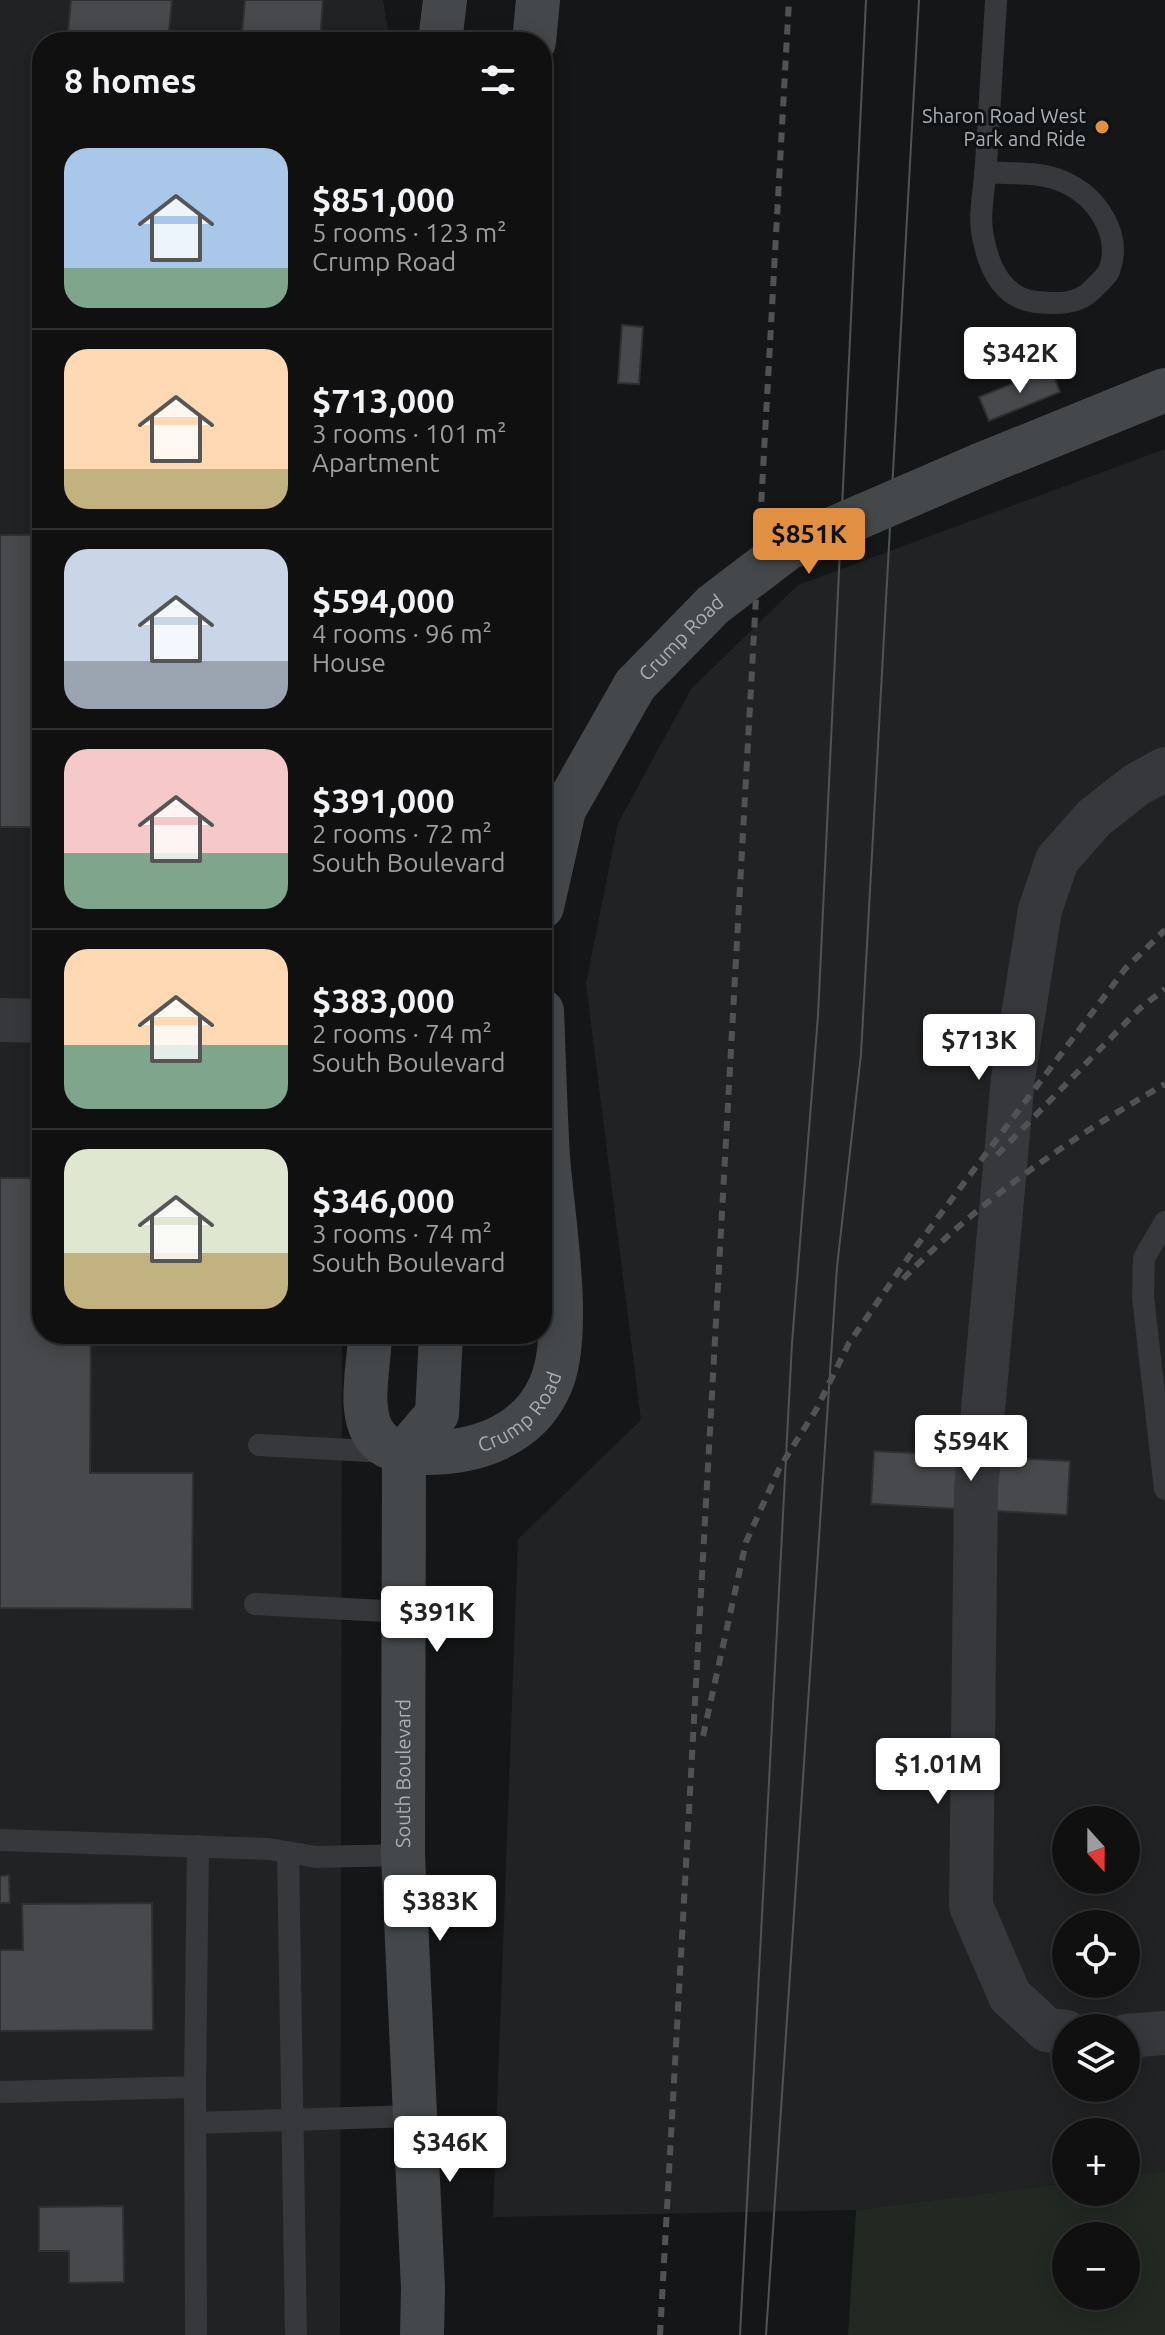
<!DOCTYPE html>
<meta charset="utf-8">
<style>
:root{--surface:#101011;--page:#1e1e1f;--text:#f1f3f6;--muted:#9c9d9f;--line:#303031;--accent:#e19043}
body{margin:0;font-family:Ubuntu,sans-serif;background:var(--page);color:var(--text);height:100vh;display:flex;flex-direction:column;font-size:30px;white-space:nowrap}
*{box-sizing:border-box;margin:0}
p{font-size:26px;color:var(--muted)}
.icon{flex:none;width:44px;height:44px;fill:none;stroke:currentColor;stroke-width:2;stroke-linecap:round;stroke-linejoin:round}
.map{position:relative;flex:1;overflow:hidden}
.drawer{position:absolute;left:32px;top:32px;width:520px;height:1312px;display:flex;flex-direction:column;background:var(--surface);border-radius:32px;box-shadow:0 4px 20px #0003,0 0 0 2px var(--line)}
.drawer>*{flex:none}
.needle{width:52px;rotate:159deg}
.controls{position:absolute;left:1052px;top:1806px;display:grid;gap:16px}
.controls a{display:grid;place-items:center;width:88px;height:88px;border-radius:50%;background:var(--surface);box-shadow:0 4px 20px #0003,0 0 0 2px var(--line);font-size:40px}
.price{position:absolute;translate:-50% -68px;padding:0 18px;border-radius:8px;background:#fff;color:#222;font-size:26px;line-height:52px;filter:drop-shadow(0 2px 4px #0008)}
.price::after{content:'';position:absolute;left:50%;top:48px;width:24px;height:18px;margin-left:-12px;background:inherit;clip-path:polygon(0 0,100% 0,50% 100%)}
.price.active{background:var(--accent);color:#111}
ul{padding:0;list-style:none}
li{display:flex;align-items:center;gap:24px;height:200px;padding:0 32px}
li+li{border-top:2px solid var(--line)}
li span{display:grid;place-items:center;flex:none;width:224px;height:160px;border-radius:24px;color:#555}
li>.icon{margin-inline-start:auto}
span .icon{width:96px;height:96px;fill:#fffc;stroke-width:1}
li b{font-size:34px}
h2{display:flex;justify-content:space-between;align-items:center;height:96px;padding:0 32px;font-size:34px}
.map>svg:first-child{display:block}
.built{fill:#212224;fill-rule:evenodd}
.green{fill:#222922;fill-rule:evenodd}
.building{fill:#47494c;stroke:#303033;stroke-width:2}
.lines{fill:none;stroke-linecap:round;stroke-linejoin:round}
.lane{stroke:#37383c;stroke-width:22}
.street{stroke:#37383c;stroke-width:44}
.secondary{stroke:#45484b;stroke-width:44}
.tram{stroke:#505356;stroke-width:2}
.rail{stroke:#505356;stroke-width:6;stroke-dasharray:10 8;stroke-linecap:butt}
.secondary-bridge{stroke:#45484b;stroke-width:44}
.poi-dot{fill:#e19043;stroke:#101112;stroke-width:3}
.labels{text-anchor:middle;stroke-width:6;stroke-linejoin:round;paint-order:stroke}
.poi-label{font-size:20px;fill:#a8afb6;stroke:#101112;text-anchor:end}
.street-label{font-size:20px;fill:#a8afb6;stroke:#101112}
</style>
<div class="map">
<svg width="1165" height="2335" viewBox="0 0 1165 2335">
<rect width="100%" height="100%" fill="#151617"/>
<g class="built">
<path d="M0 0H383L390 42H42V1334H342L340 2335H0Z"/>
<path d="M1165 449V2171L1126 2176V2132H1066V2183L856 2210 493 2217 518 1539 641 1420 586 984 618 823 691 689 798 585ZM1066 1820H1126V1880H1066ZM1066 1924H1126V1984H1066ZM1066 2028H1126V2088H1066Z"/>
</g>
<path class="green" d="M1165 2171V2335H848L856 2210 1066 2183V2192H1126V2176ZM1066 2236H1126V2296H1066Z"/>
<g class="building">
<path d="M71 0H172L168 42H67Z"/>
<path d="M245 0H323L320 42H241Z"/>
<path d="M622 325 643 327 639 384 618 383Z"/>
<path d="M1051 368 1060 392 989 421 979 397Z"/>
<rect x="0" y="535" width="42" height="292"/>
<path d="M0 1178H42V1334H91L90 1473H193L192 1609 0 1608Z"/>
<path d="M874 1451 1070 1461 1067 1515 871 1504Z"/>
<path d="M9 1875 10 1903H0V1876Z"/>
<path d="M152 1903 153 2030 0 2031V1950H23L22 1904Z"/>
<path d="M123 2206 124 2282 69 2283V2251H39V2207Z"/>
</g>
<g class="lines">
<g class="lane">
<path d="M985 172C1010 174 1041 171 1064 182 1096 196 1123 234 1109 271 1106 277 1098 284 1093 289 1078 305 1057 304 1036 302 1002 298 989 268 983 237 978 215 985 187 986 164 989 110 993 55 996 0"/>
<path d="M1165 1222 1144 1258 1143 1297 1165 1489"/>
<path d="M259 1445 387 1452"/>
<path d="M255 1604 403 1612"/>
<path d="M0 1840 269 1849 316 1857 403 1855"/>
<path d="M288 1853 296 2335"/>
<path d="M195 2087 196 2335"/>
<path d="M0 2092 195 2087 198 1846"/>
<path d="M196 2123 412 2116"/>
</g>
<g class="street">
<path d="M0 1020 42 1021"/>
<path d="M1066 2032 1047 2030 1010 1996 971 1906 976 1488 1013 1078 1040 910 1057 860 1094 818 1136 785 1165 769"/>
<path d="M1126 2036 1165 2033"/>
</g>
<g class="secondary">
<path d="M440 42 445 0"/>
<path d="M534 42 538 0"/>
<path d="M980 465 1165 390"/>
<path d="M542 907 564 810 635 685"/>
<path id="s1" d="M370 1334C370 1363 355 1417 379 1440 390 1452 410 1453 425 1453 476 1453 528 1436 550 1386 574 1334 552 1215 548 1156 545 1108 544 1059 542 1011"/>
<path id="s2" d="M422 2335 423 2288 403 1855 404 1453 437 1414 441 1334"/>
</g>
<g class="tram">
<path d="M740 2335 792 1343 818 1016 866 0"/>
<path d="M766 2335 837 1267 861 1054 919 0"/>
</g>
<g class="rail">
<path d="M997 1155 1139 1009 1165 989"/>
<path d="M903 1279C981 1199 1069 1139 1165 1084"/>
<path d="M703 1736 746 1542 780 1467 816 1410 849 1343 915 1248 1125 969 1165 930"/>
<path d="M660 2335 789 0"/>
</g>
<path class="secondary-bridge" id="s3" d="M635 685 713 605 788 548 980 465"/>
</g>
<circle class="poi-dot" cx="1102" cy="127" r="8"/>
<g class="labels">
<g class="poi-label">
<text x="1086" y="123">Sharon Road West<tspan x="1086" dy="23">Park and Ride</tspan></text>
</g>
<g class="street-label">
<text dy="7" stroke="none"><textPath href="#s3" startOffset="66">Crump Road</textPath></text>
<text dy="7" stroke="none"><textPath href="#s1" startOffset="268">Crump Road</textPath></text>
<text dy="7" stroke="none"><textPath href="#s2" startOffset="562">South Boulevard</textPath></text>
</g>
</g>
</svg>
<div class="controls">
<a><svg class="needle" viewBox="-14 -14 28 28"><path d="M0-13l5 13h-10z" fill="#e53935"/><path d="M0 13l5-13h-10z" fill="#9c9d9f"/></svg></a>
<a><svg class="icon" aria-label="locate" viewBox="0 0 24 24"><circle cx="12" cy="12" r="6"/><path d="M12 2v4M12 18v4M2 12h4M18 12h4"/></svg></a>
<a><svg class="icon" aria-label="layers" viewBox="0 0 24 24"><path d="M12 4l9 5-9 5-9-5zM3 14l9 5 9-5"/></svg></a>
<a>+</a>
<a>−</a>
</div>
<b class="price" style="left:1020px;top:395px">$342K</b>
<b class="price active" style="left:809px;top:576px">$851K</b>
<b class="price" style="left:979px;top:1082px">$713K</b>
<b class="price" style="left:971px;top:1483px">$594K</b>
<b class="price" style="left:437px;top:1654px">$391K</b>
<b class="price" style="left:938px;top:1806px">$1.01M</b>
<b class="price" style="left:440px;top:1943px">$383K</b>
<b class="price" style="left:450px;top:2184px">$346K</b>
<section class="drawer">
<h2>8 homes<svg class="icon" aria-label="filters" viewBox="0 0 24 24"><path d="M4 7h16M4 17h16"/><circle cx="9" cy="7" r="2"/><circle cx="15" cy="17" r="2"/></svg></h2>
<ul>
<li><span style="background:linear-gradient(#a9c7e8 75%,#7fa58c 0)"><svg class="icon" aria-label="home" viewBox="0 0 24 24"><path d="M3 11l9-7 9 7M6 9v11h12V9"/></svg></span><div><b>$851,000</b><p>5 rooms · 123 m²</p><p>Crump Road</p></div></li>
<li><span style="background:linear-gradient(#ffd9b3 75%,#c2b280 0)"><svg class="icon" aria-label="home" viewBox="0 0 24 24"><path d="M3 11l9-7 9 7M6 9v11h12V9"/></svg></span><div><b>$713,000</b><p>3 rooms · 101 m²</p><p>Apartment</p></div></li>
<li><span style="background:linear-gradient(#c9d6e8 70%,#9aa5b1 0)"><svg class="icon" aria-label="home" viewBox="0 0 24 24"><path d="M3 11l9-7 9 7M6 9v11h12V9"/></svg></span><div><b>$594,000</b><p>4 rooms · 96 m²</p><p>House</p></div></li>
<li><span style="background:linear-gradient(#f6c9c9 65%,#7fa58c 0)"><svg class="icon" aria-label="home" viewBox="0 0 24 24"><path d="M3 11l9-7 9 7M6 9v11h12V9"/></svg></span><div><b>$391,000</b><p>2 rooms · 72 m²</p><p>South Boulevard</p></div></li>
<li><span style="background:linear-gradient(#ffd9b3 60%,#7fa58c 0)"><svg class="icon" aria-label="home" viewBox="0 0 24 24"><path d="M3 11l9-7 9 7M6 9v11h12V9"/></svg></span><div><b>$383,000</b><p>2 rooms · 74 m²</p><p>South Boulevard</p></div></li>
<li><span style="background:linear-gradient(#dfe7d0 65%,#c2b280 0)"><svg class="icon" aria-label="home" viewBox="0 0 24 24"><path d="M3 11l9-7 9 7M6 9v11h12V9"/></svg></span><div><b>$346,000</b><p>3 rooms · 74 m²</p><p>South Boulevard</p></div></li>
</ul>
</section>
</div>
